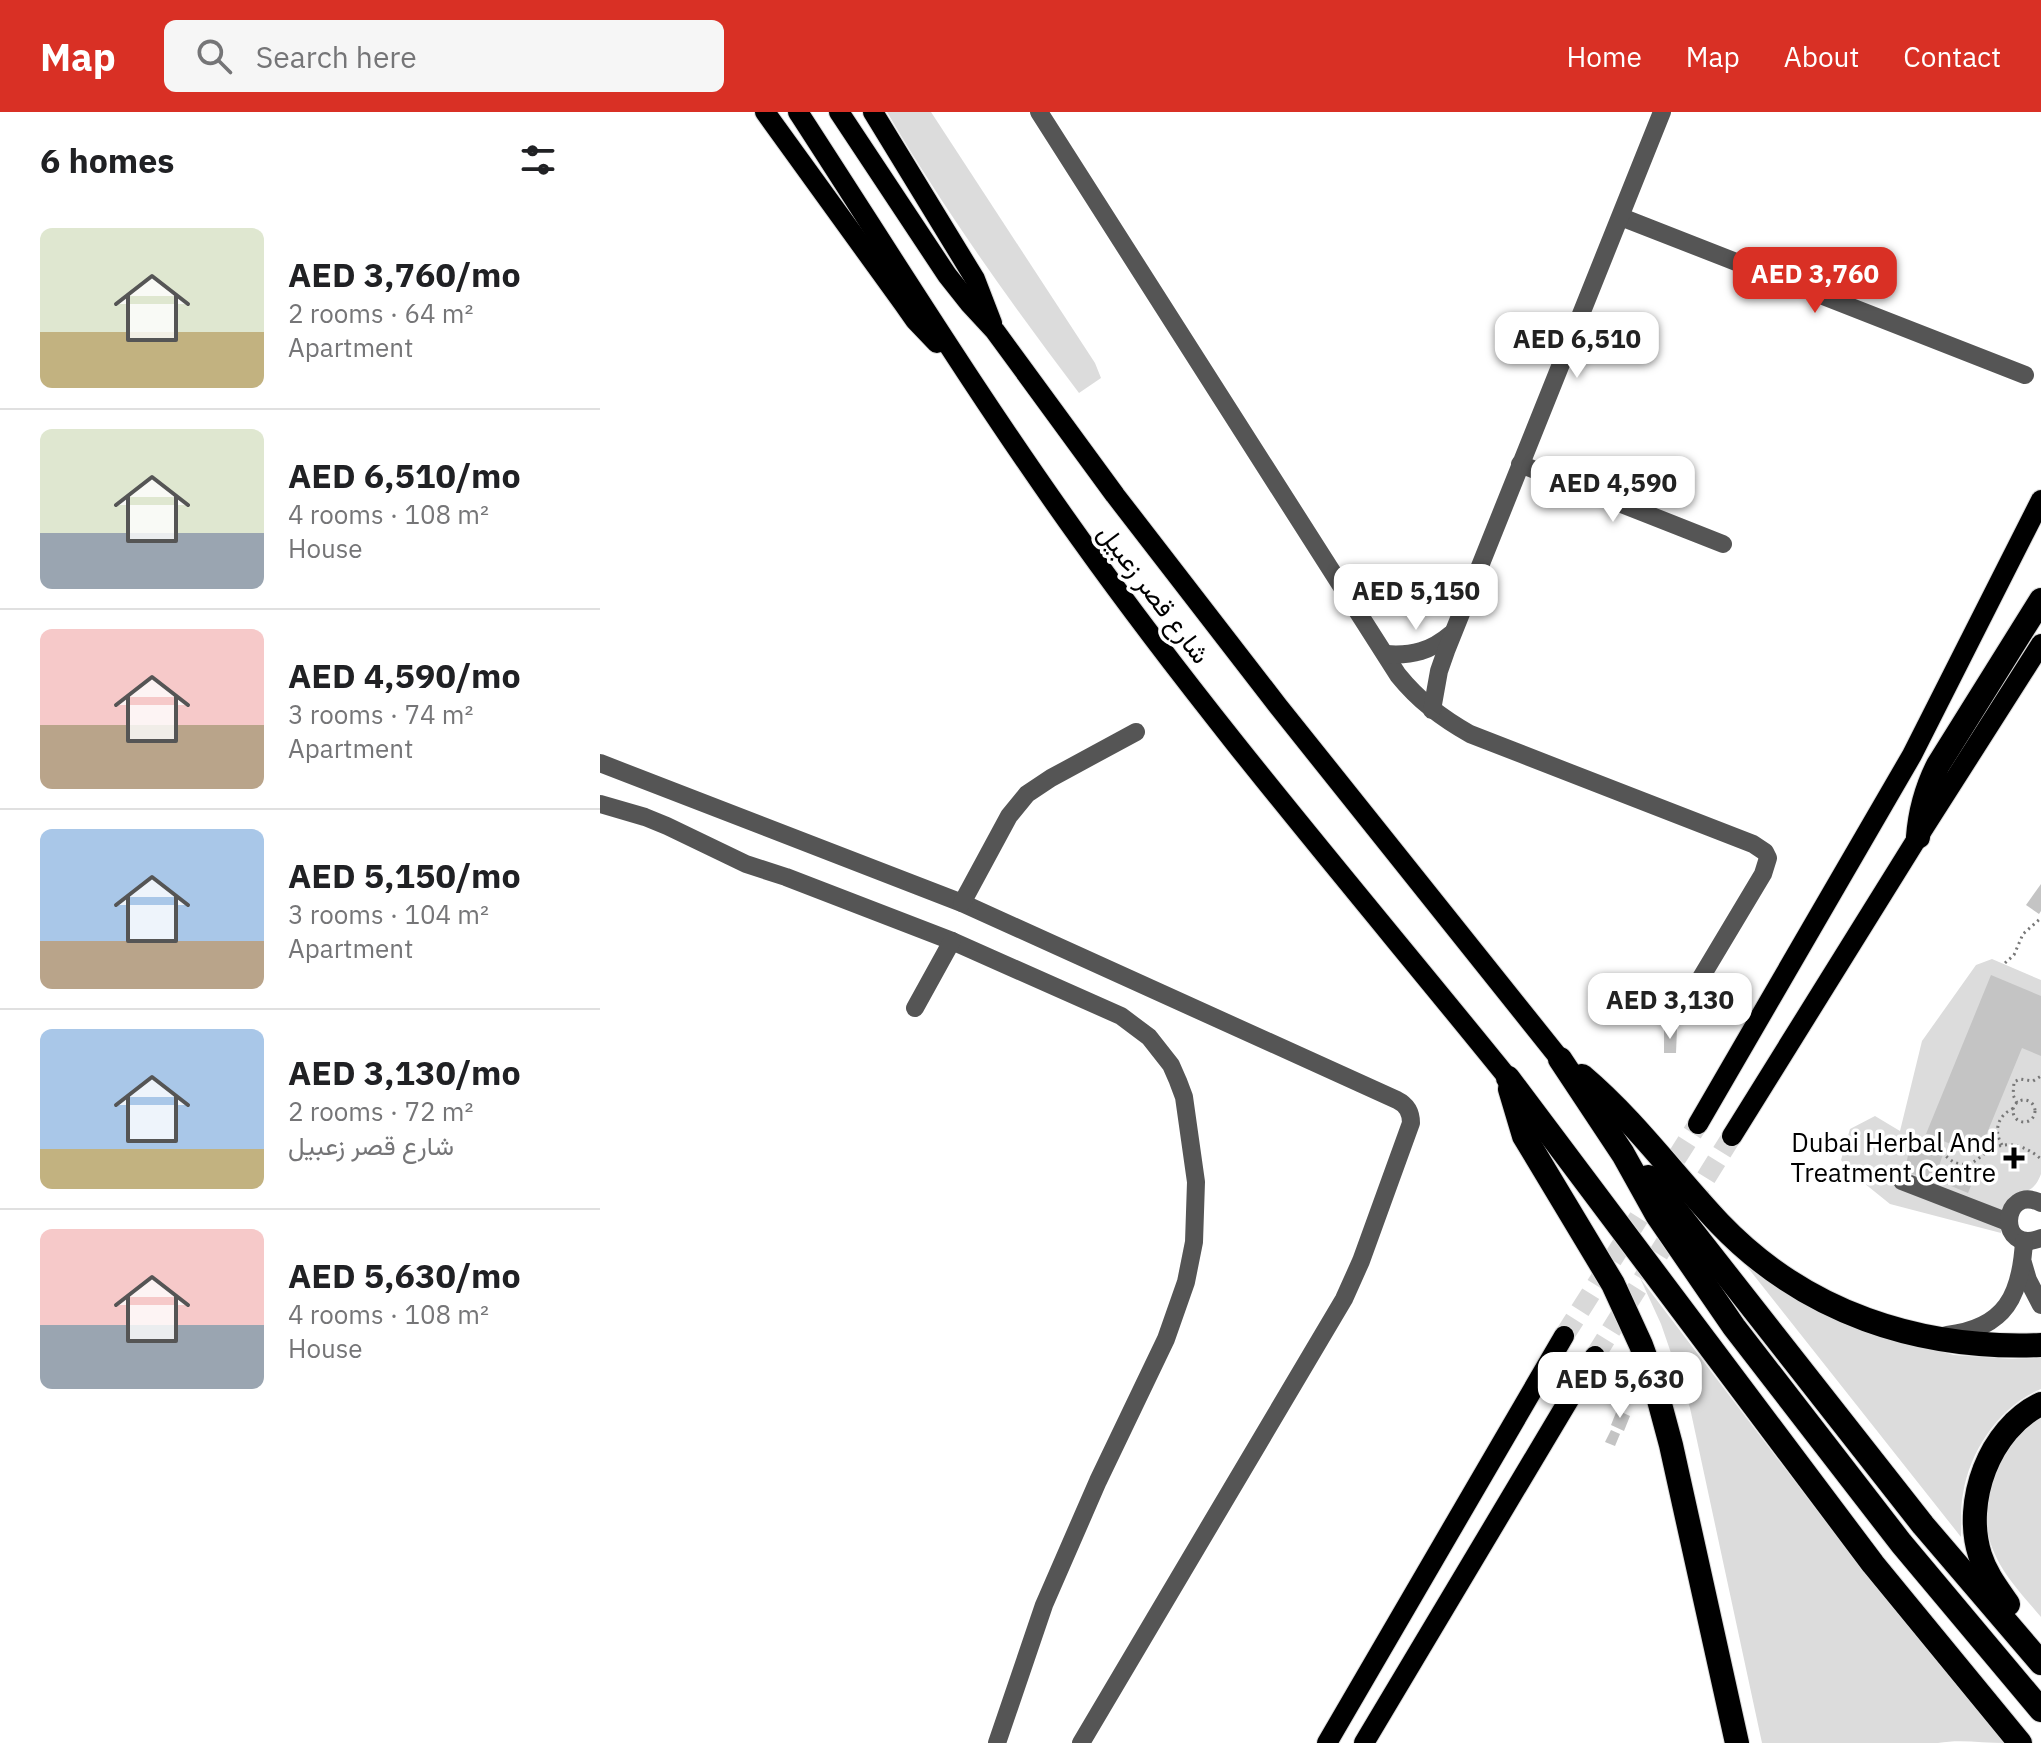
<!DOCTYPE html>
<meta charset="utf-8">
<style>
:root{--surface:#fff;--page:#f6f6f6;--text:#202124;--muted:#757577;--line:#e0e0e0;--accent:#d93025}
body{margin:0;font-family:"IBM Plex Sans",Vazirmatn,sans-serif;background:var(--page);color:var(--text);height:100vh;display:flex;flex-direction:column;font-size:30px;white-space:nowrap}
*{box-sizing:border-box;margin:0}
p{font-size:26px;color:var(--muted)}
.icon{flex:none;width:44px;height:44px;fill:none;stroke:currentColor;stroke-width:2;stroke-linecap:round;stroke-linejoin:round}
.map{position:relative;flex:1;overflow:hidden}
.panel{display:flex;flex-direction:column;background:var(--surface);width:600px}
.panel>*{flex:none}
.price{position:absolute;translate:-50% -68px;padding:0 18px;border-radius:16px;background:#fff;color:#222;font-size:26px;line-height:52px;filter:drop-shadow(0 2px 4px #0008)}
.price::after{content:'';position:absolute;left:50%;top:48px;width:24px;height:18px;margin-left:-12px;background:inherit;clip-path:polygon(0 0,100% 0,50% 100%)}
.price.selected{background:var(--accent);color:#fff}
ul{padding:0;list-style:none}
li{display:flex;align-items:center;gap:24px;height:200px;padding:0 40px}
li+li{border-top:2px solid var(--line)}
li span{display:grid;place-items:center;flex:none;width:224px;height:160px;border-radius:12px;color:#555}
li>.icon{margin-inline-start:auto}
span .icon{width:96px;height:96px;fill:#fffc;stroke-width:1}
li b{font-size:34px}
h2{display:flex;justify-content:space-between;align-items:center;height:96px;padding:0 40px;font-size:34px}
header{display:flex;align-items:center;gap:48px;box-sizing:border-box;height:112px;padding:0 40px;background:var(--accent);color:#fff}
header strong{font-size:38px}
nav{display:flex;gap:44px;margin-inline-start:auto;font-size:28px}
.search{width:560px;height:72px;background:var(--page);display:flex;align-items:center;gap:20px;box-sizing:border-box;padding:0 28px;border-radius:12px;color:var(--muted);font-size:30px}
main{display:flex;flex:1;min-height:0}
.map>svg:first-child{display:block}
.green{fill:#dcdcdc}
.building{fill:#c4c4c4}
.lines{fill:none;stroke-linecap:round;stroke-linejoin:round}
.major-tunnel{stroke:#d9d9d9;stroke-width:20;stroke-dasharray:20 10;stroke-linecap:butt}
.major-casing{stroke:#dbdbdb;stroke-width:22}
.highway-casing{stroke:#dbdbdb;stroke-width:26}
.path{stroke:#777;stroke-width:3;stroke-dasharray:2 4;stroke-linecap:butt}
.minor{stroke:#555;stroke-width:18}
.major{stroke:#000;stroke-width:20}
.highway{stroke:#000;stroke-width:24}
.poi-dot{fill:#000;stroke:#fff;stroke-width:3}
.labels{text-anchor:middle;stroke-width:7;stroke-linejoin:round;paint-order:stroke}
.street-label{font-size:26px;fill:#000;stroke:#fff}
.poi-label{font-size:26px;fill:#000;stroke:#fff;text-anchor:end}
</style>
<header>
<strong>Map</strong>
<div class="search"><svg class="icon" aria-label="search" viewBox="0 0 24 24"><circle cx="10" cy="10" r="6"/><path d="M15 15l6 6"/></svg>Search here</div>
<nav><a>Home</a><a>Map</a><a>About</a><a>Contact</a></nav>
</header>
<main>
<section class="panel">
<h2>6 homes<svg class="icon" aria-label="filters" viewBox="0 0 24 24"><path d="M4 7h16M4 17h16"/><circle cx="9" cy="7" r="2"/><circle cx="15" cy="17" r="2"/></svg></h2>
<ul>
<li><span style="background:linear-gradient(#dfe7d0 65%,#c2b280 0)"><svg class="icon" aria-label="home" viewBox="0 0 24 24"><path d="M3 11l9-7 9 7M6 9v11h12V9"/></svg></span><div><b>AED 3,760/mo</b><p>2 rooms · 64 m²</p><p>Apartment</p></div></li>
<li><span style="background:linear-gradient(#dfe7d0 65%,#9aa5b1 0)"><svg class="icon" aria-label="home" viewBox="0 0 24 24"><path d="M3 11l9-7 9 7M6 9v11h12V9"/></svg></span><div><b>AED 6,510/mo</b><p>4 rooms · 108 m²</p><p>House</p></div></li>
<li><span style="background:linear-gradient(#f6c9c9 60%,#b9a48a 0)"><svg class="icon" aria-label="home" viewBox="0 0 24 24"><path d="M3 11l9-7 9 7M6 9v11h12V9"/></svg></span><div><b>AED 4,590/mo</b><p>3 rooms · 74 m²</p><p>Apartment</p></div></li>
<li><span style="background:linear-gradient(#a9c7e8 70%,#b9a48a 0)"><svg class="icon" aria-label="home" viewBox="0 0 24 24"><path d="M3 11l9-7 9 7M6 9v11h12V9"/></svg></span><div><b>AED 5,150/mo</b><p>3 rooms · 104 m²</p><p>Apartment</p></div></li>
<li><span style="background:linear-gradient(#a9c7e8 75%,#c2b280 0)"><svg class="icon" aria-label="home" viewBox="0 0 24 24"><path d="M3 11l9-7 9 7M6 9v11h12V9"/></svg></span><div><b>AED 3,130/mo</b><p>2 rooms · 72 m²</p><p>شارع قصر زعبيل</p></div></li>
<li><span style="background:linear-gradient(#f6c9c9 60%,#9aa5b1 0)"><svg class="icon" aria-label="home" viewBox="0 0 24 24"><path d="M3 11l9-7 9 7M6 9v11h12V9"/></svg></span><div><b>AED 5,630/mo</b><p>4 rooms · 108 m²</p><p>House</p></div></li>
</ul>
</section>
<div class="map">
<svg width="1441" height="1631" viewBox="0 0 1441 1631">
<rect width="100%" height="100%" fill="#fff"/>
<g class="green">
<path d="M287 0H331L495 251 501 266 479 281C411 191 344 98 287 0Z"/>
<path d="M1392 847 1441 868V1062C1433 1083 1425 1075 1413 1089 1405 1098 1404 1110 1401 1121L1290 1092 1254 1063 1241 1048 1250 1017 1275 1004 1300 1019 1322 929 1376 853Z"/>
<path d="M1137 1142 1281 1223 1354 1243 1412 1247 1441 1246V1277C1400 1294 1370 1338 1363 1382 1360 1396 1362 1411 1361 1425Z"/>
<path d="M1040 1166 1228 1413 1405 1631C1382 1631 1360 1627 1338 1631H1162L1090 1296 1061 1212Z"/>
<path d="M1441 1302V1505C1408 1466 1382 1441 1386 1387 1387 1373 1391 1357 1398 1346 1406 1333 1429 1313 1441 1302Z"/>
</g>
<g class="building">
<path d="M1441 772V799L1439 802 1426 793Z"/>
<path d="M1391 863 1441 884V944L1422 936 1378 1043 1326 1022Z"/>
<path d="M1064 916 1077 917 1076 941H1064Z"/>
<path d="M1311 1027 1343 1042 1334 1070 1305 1059Z"/>
<path d="M1349 1059 1373 1069 1368 1081 1344 1071Z"/>
<path d="M1017 1298 1030 1304 1024 1319 1011 1313Z"/>
<path d="M1011 1318 1020 1322 1015 1334 1005 1330Z"/>
</g>
<g class="lines">
<g class="major-tunnel">
<path d="M964 1224 1098 1012"/>
<path d="M995 1244 1132 1024"/>
</g>
<defs>
<g id="major">
<path d="M165 0 303 191 315 208 337 231"/>
<path d="M198 0C291 143 381 289 481 428 614 614 764 788 908 966"/>
<path d="M239 0 347 163 370 192 395 219 515 383 678 594 960 947"/>
<path d="M273 0 375 167 392 211"/>
<path d="M1098 1012 1312 643 1441 388"/>
<path d="M1132 1024 1318 725 1441 532"/>
<path d="M727 1631 964 1224"/>
<path d="M764 1631 995 1244"/>
</g>
<g id="highway">
<path d="M1318 725C1320 698 1326 677 1338 653L1441 488"/>
<path d="M960 947 1023 1042 1057 1103 1134 1215 1301 1431 1441 1598"/>
<path d="M982 964C1034 1008 1073 1062 1119 1111 1205 1201 1319 1238 1441 1233"/>
<path d="M908 966 1273 1452 1420 1631"/>
<path d="M910 977 924 1024 1013 1172 1041 1233 1053 1266 1071 1333 1137 1631"/>
<path d="M1048 1065 1067 1087 1323 1413 1441 1551"/>
<path d="M1408 1492C1397 1476 1386 1462 1380 1443 1363 1390 1389 1317 1441 1292"/>
</g>
</defs>
<use href="#major" class="major-casing"/>
<use href="#highway" class="highway-casing"/>
<g class="path">
<path d="M1405 851 1414 843 1423 822 1441 806"/>
<circle cx="1424" cy="999" r="11"/>
<path d="M1417 991 1413 983 1414 970 1420 967 1433 969 1441 964"/>
<path d="M1317 1024C1323 1027 1329 1030 1334 1033 1343 1039 1348 1050 1360 1052 1373 1054 1378 1046 1388 1039 1407 1027 1426 1034 1441 1047"/>
<path d="M1402 1033C1393 1018 1398 1003 1414 996"/>
</g>
<g class="minor">
<path d="M439 0 798 563C819 589 842 606 870 622L1153 732 1165 740 1168 746 1163 762 1084 894"/>
<path d="M1021 105 1425 263"/>
<path d="M920 352 1123 432"/>
<path d="M786 542C812 544 831 539 851 522"/>
<path d="M832 598 839 559 846 539 1062 0"/>
<path d="M0 651 362 791 797 988C807 993 811 1000 811 1011L761 1149 744 1187 481 1631"/>
<path d="M0 692 45 705 67 714 146 752 186 765 352 829 521 904 549 925 571 953 578 969 584 985 596 1070 594 1130 586 1170 566 1227 498 1369 444 1493 397 1631"/>
<path d="M362 791 409 704 427 682 451 666 536 620"/>
<path d="M315 896 352 829"/>
<path d="M1302 1069 1408 1110"/>
<path d="M1441 1091C1401 1071 1396 1144 1441 1126"/>
<path d="M1423 1151 1428 1168 1441 1193"/>
<path d="M1347 1223C1406 1216 1421 1183 1424 1129"/>
</g>
<use href="#major" class="major"/>
<use href="#highway" class="highway"/>
</g>
<path class="poi-dot" d="M1410 1034h8v8h8v8h-8v8h-8v-8h-8v-8h8z"/>
<g class="labels">
<g class="street-label">
<text transform="translate(554 482) rotate(53)" y="9">شارع قصر زعبيل</text>
</g>
<g class="poi-label">
<text x="1396" y="1040">Dubai Herbal And<tspan x="1396" dy="30">Treatment Centre</tspan></text>
</g>
</g>
</svg>
<b class="price selected" style="left:1215px;top:203px">AED 3,760</b>
<b class="price" style="left:977px;top:268px">AED 6,510</b>
<b class="price" style="left:1013px;top:412px">AED 4,590</b>
<b class="price" style="left:816px;top:520px">AED 5,150</b>
<b class="price" style="left:1070px;top:929px">AED 3,130</b>
<b class="price" style="left:1020px;top:1308px">AED 5,630</b>
</div>
</main>
